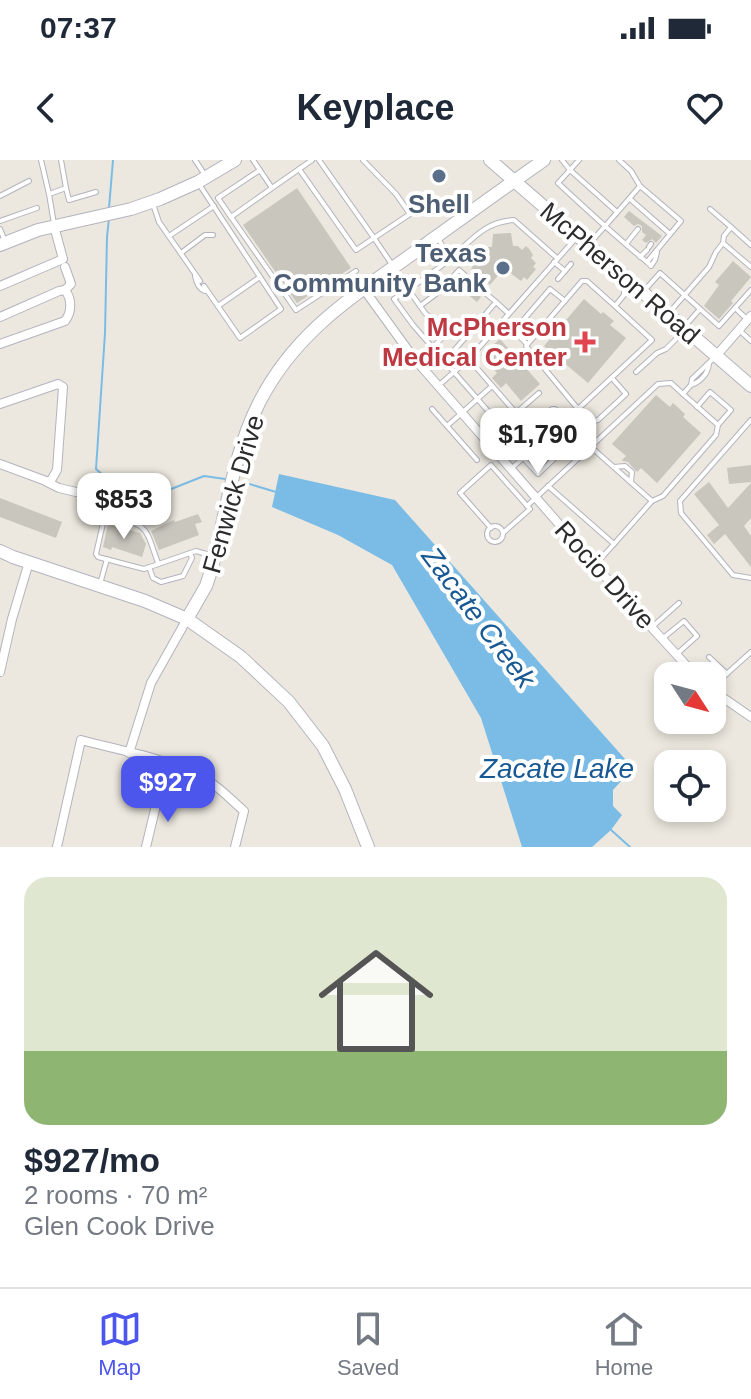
<!DOCTYPE html>
<meta charset="utf-8">
<style>
:root{--surface:#fff;--page:#f6f6f7;--text:#1f2937;--muted:#747a83;--line:#e0e1e3;--accent:#4c56ec}
body{margin:0;font-family:Helvetica,sans-serif;background:var(--page);color:var(--text);height:100vh;display:flex;flex-direction:column;font-size:30px;white-space:nowrap}
*{box-sizing:border-box;margin:0}
p{font-size:26px;color:var(--muted)}
.icon{flex:none;width:44px;height:44px;fill:none;stroke:currentColor;stroke-width:2;stroke-linecap:round;stroke-linejoin:round}
.map{position:relative;height:687px;overflow:hidden}
.drawer{display:flex;flex-direction:column;background:var(--surface);flex:1}
.drawer>*{flex:none}
.needle{width:52px;rotate:126deg}
.fabs{position:absolute;left:654px;top:502px;display:grid;gap:16px}
.fabs a{display:grid;place-items:center;width:72px;height:72px;border-radius:16px;background:var(--surface);box-shadow:0 4px 12px #0003;font-size:40px}
.price{position:absolute;translate:-50% -68px;padding:0 18px;border-radius:16px;background:#fff;color:#222;font-size:26px;line-height:52px;filter:drop-shadow(0 2px 4px #0008)}
.price::after{content:'';position:absolute;left:50%;top:48px;width:24px;height:18px;margin-left:-12px;background:inherit;clip-path:polygon(0 0,100% 0,50% 100%)}
.price.current{background:var(--accent);color:#fff}
ul{padding:0;list-style:none}
li{display:grid;align-content:center;gap:16px;height:424px;padding:0 24px}
li+li{border-top:2px solid var(--line)}
li span{display:grid;place-items:center;height:248px;border-radius:24px;color:#555}
li>.icon{margin-inline-start:auto}
span .icon{width:144px;height:144px;fill:#fffc;stroke-width:1}
li b{font-size:34px}
.status{display:flex;justify-content:space-between;align-items:center;height:56px;padding:0 40px;background:var(--surface);direction:ltr}
.status svg{height:22px;fill:currentColor}
header{display:flex;justify-content:space-between;align-items:center;height:104px;padding:0 24px;background:var(--surface);font-size:36px;font-weight:600}
.dock{display:flex;justify-content:space-around;align-items:center;height:112px;border-top:2px solid var(--line);background:var(--surface);font-size:22px;color:var(--muted)}
.dock a{display:grid;justify-items:center;gap:4px}
.dock .current{color:var(--accent)}
.map>svg:first-child{display:block}
.water{fill:#7bbce6}
.lines{fill:none;stroke-linecap:round;stroke-linejoin:round}
.stream{stroke:#7bbce6;stroke-width:2}
.building{fill:#c8c6bd}
.lane-casing{stroke:#b3b3be;stroke-width:6}
.street-casing{stroke:#b3b3be;stroke-width:10}
.secondary-casing{stroke:#b3b3be;stroke-width:14}
.lane{stroke:#fff;stroke-width:4}
.street{stroke:#fff;stroke-width:8}
.secondary{stroke:#fff;stroke-width:12}
.service-dot{fill:#5c6f8a;stroke:#fff;stroke-width:3}
.health-dot{fill:#e0444e;stroke:#fff;stroke-width:3}
.labels{text-anchor:middle;stroke-width:8;stroke-linejoin:round;paint-order:stroke}
.service-label{font-size:26px;font-weight:bold;fill:#4e5e75;stroke:#fff}
.street-label{font-size:26px;fill:#2c2c2c;stroke:#fff}
.health-label{font-size:26px;font-weight:bold;fill:#be3a42;stroke:#fff;text-anchor:end}
.water-label{font-size:28px;font-style:italic;fill:#185994;stroke:#fff}
</style>
<div class="status"><b>07:37</b><svg viewBox="0 0 49 12"><path d="M0 12V9h3v3zM5 12V6h3v6zM10 12V3h3v9zM15 12V0h3v12zM26 1h20v11H26zM47 4h2v5h-2z"/></svg></div>
<header><svg class="icon" aria-label="back" viewBox="0 0 24 24"><path d="M15 5l-7 7 7 7"/></svg>Keyplace<svg class="icon" aria-label="heart" viewBox="0 0 24 24"><path d="M12 20l-8-8c-3-5 5-10 8-4 3-6 11-1 8 4z"/></svg></header>
<div class="map">
<svg width="751" height="687" viewBox="0 0 751 687">
<rect width="100%" height="100%" fill="#ece8df"/>
<path class="water" d="M279 314 395 340 633 608 613 630V646L622 655 611 670 592 687H522L481 558 392 405 338 375 272 347Z"/>
<g class="lines">
<g class="stream">
<path d="M109 48 113 0"/>
<path d="M109 58 107 77 105 173 96 309 118 328 135 336 156 335 204 316 225 319"/>
<path d="M243 322 276 332"/>
<path d="M610 669 630 687"/>
</g>
</g>
<g class="building">
<path d="M297 28 351 108 297 143 243 65Z"/>
<path d="M629 51 662 76 656 83 652 79 646 83 642 80 646 75 642 72V66L638 64 634 66 624 57Z"/>
<path d="M511 73 513 86H518L522 90 526 86 530 90 533 95 531 98 536 103 533 107 536 109 527 120 524 117 521 121 509 112 500 113 490 125 487 122 476 123 473 127 474 132 481 137 477 142 454 123 458 118 465 124 472 123 474 119 472 115 473 113 471 111 472 107 475 102 472 98 479 90 483 92 488 87H492L493 74Z"/>
<path d="M733 101 751 117 731 141 733 143 719 159 704 146 719 125 715 122Z"/>
<path d="M584 139 601 154 603 152 614 161 610 165 626 178 588 223 544 186Z"/>
<path d="M500 179 540 224 521 241 506 223 501 228 492 218 497 213 481 195Z"/>
<path d="M656 235 670 247 673 243 685 254 683 257 701 273 657 323 641 308 637 312 628 302 623 301 622 300 626 296 612 284Z"/>
<path d="M751 305V322L729 324 727 308Z"/>
<path d="M709 322 728 348 751 323V358L744 366 751 376V407L725 374 714 384 707 375 719 365 694 334Z"/>
<path d="M0 338 62 362 56 378 0 357Z"/>
<path d="M198 354 202 362 195 364 199 375 159 390 151 371 174 360 175 362Z"/>
<path d="M108 364 140 373 146 384 142 397 112 387 111 390 103 387Z"/>
</g>
<g class="lines">
<defs>
<g id="lane">
<path d="M41 0 49 34 54 64"/>
<path d="M61 0 66 28"/>
<path d="M195 0 205 15"/>
<path d="M253 0 272 28 231 57 296 150 356 111"/>
<path d="M319 0 374 78 410 54 396 34 363 0"/>
<path d="M562 0 570 10 579 0"/>
<path d="M619 0 631 11 640 26"/>
<path d="M299 9 356 90 374 78 393 106"/>
<path d="M199 24 281 149 240 178 204 126"/>
<path d="M272 28 312 0"/>
<path d="M49 34 66 28 69 40 96 32"/>
<path d="M0 36 29 21"/>
<path d="M630 39 670 74"/>
<path d="M153 44 159 62 200 121"/>
<path d="M710 49 731 67 724 76 723 83"/>
<path d="M231 57 218 38 260 10"/>
<path d="M0 61 37 48"/>
<path d="M731 67 751 85"/>
<path d="M0 69 5 81"/>
<path d="M169 76 214 46"/>
<path d="M437 77 451 99"/>
<path d="M590 83C607 64 624 45 640 26L681 61 647 102C616 77 587 50 558 23L570 10 617 52"/>
<path d="M626 84 638 69"/>
<path d="M649 87 651 84"/>
<path d="M181 93 205 75H213"/>
<path d="M640 97 647 90"/>
<path d="M554 102 565 111 558 119"/>
<path d="M647 102 651 106 655 100 657 92"/>
<path d="M394 109 425 153 447 173 433 187"/>
<path d="M565 111 571 104"/>
<path d="M195 116C196 122 199 129 205 131"/>
<path d="M478 127 496 142"/>
<path d="M643 132 660 113 719 166 735 148 748 160"/>
<path d="M218 146 260 117"/>
<path d="M420 146 440 131 459 110 469 119"/>
<path d="M615 146 652 180 578 249 526 186 582 121H587L615 146 624 135V119"/>
<path d="M735 148 751 130"/>
<path d="M669 153 709 107 716 92 723 83 751 107"/>
<path d="M686 165 700 149"/>
<path d="M739 170 751 181"/>
<path d="M527 184 514 171 550 129 565 141"/>
<path d="M469 199 516 253"/>
<path d="M445 201 496 142 509 154"/>
<path d="M709 204C708 214 700 222 691 225L692 219 716 196"/>
<path d="M636 212 657 193 666 189 684 171"/>
<path d="M438 226 469 199 576 78"/>
<path d="M539 233 501 266 413 165 394 139C413 126 434 113 451 98 472 80 484 62 514 60L557 98"/>
<path d="M683 234 718 265"/>
<path d="M432 249 477 300"/>
<path d="M751 260 680 341 681 353 733 415 751 418"/>
<path d="M447 266 492 226"/>
<path d="M523 298 538 314 578 276 555 249H552L518 279 519 283 527 294"/>
<path d="M513 307 578 249 591 262 598 260 626 234 612 218"/>
<path d="M614 307 625 306 632 312 631 322"/>
<path d="M548 326 614 384 652 341 591 287"/>
<path d="M652 341 663 336 716 275 718 265 731 250 710 232 697 247"/>
<path d="M527 346 658 224 671 223 683 234 691 225"/>
<circle cx="495" cy="374" r="8"/>
<path d="M491 368 460 333 491 305 530 349 503 373"/>
<path d="M158 403C144 364 150 367 109 356L104 359 96 394 98 397 144 409 196 391 213 396"/>
<path d="M595 405 614 384"/>
<path d="M149 407 153 418 161 422 183 416 192 398 190 393"/>
<path d="M100 424 107 399"/>
<path d="M652 467 679 443"/>
<path d="M662 479 684 461 697 476 678 493"/>
<path d="M709 497 727 514"/>
<path d="M712 527 751 492"/>
</g>
<g id="street">
<path d="M65 107 71 124 65 130"/>
<path d="M0 126 63 99 54 66"/>
<path d="M363 128 413 197 600 411 696 516"/>
<path d="M0 157 59 131 65 130C72 139 72 152 65 161L0 184"/>
<path d="M716 196 751 156"/>
<path d="M0 244 58 224 63 227 57 310 50 322 46 321 0 304"/>
<path d="M47 322 59 328 76 332"/>
<path d="M0 512 12 459 29 402"/>
<path d="M712 530 751 557"/>
<path d="M129 593 151 523 187 459"/>
<path d="M57 687 81 580C122 591 168 598 205 619 220 627 231 640 244 651L235 687"/>
<path d="M146 687 159 633"/>
</g>
<g id="secondary">
<path d="M490 0 751 226"/>
<path d="M0 85 38 70 131 49 160 39 198 22 235 0"/>
<path d="M0 391 13 397 145 441 187 459 241 497 289 542 323 586 345 629 368 687"/>
<path d="M187 459 206 426 210 414C226 358 232 296 259 243 295 172 352 137 415 92 458 61 501 30 544 0"/>
</g>
</defs>
<use href="#lane" class="lane-casing"/>
<use href="#street" class="street-casing"/>
<use href="#secondary" class="secondary-casing"/>
<use href="#lane" class="lane"/>
<use href="#street" class="street"/>
<use href="#secondary" class="secondary"/>
</g>
<g class="service-dot">
<circle cx="439" cy="16" r="8"/>
<circle cx="503" cy="108" r="8"/>
</g>
<path class="health-dot" d="M581 170h8v8h8v8h-8v8h-8v-8h-8v-8h8z"/>
<g class="labels">
<g class="service-label">
<text x="439" y="53">Shell</text>
<text x="487" y="102" text-anchor="end">Texas<tspan x="487" dy="30">Community Bank</tspan></text>
</g>
<g class="street-label">
<text transform="translate(620 113) rotate(41)" y="9">McPherson Road</text>
<text transform="translate(233 334) rotate(-74)" y="9">Fenwick Drive</text>
<text transform="translate(605 415) rotate(48)" y="9">Rocio Drive</text>
</g>
<g class="health-label">
<text x="567" y="176">McPherson<tspan x="567" dy="30">Medical Center</tspan></text>
</g>
<g class="water-label">
<text transform="translate(479 457) rotate(53)" y="10">Zacate Creek</text>
<text x="557" y="618">Zacate Lake</text>
</g>
</g>
</svg>
<div class="fabs">
<a><svg class="needle" viewBox="-14 -14 28 28"><path d="M0-13l5 13h-10z" fill="#e53935"/><path d="M0 13l5-13h-10z" fill="#747a83"/></svg></a>
<a><svg class="icon" aria-label="locate" viewBox="0 0 24 24"><circle cx="12" cy="12" r="6"/><path d="M12 2v4M12 18v4M2 12h4M18 12h4"/></svg></a>
</div>
<b class="price" style="left:538px;top:316px">$1,790</b>
<b class="price" style="left:124px;top:381px">$853</b>
<b class="price current" style="left:168px;top:664px">$927</b>
</div>
<section class="drawer">
<ul>
<li><span style="background:linear-gradient(#dfe7d0 70%,#8fb573 0)"><svg class="icon" aria-label="home" viewBox="0 0 24 24"><path d="M3 11l9-7 9 7M6 9v11h12V9"/></svg></span><div><b>$927/mo</b><p>2 rooms · 70 m²</p><p>Glen Cook Drive</p></div></li>
</ul>
</section>
<nav class="dock">
<a class="current"><svg class="icon" aria-label="map" viewBox="0 0 24 24"><path d="M3 6l6-2 6 2 6-2v14l-6 2-6-2-6 2zM9 4v14M15 6v14"/></svg>Map</a>
<a><svg class="icon" aria-label="saved" viewBox="0 0 24 24"><path d="M7 4h10v16l-5-4-5 4z"/></svg>Saved</a>
<a><svg class="icon" aria-label="home" viewBox="0 0 24 24"><path d="M3 11l9-7 9 7M6 9v11h12V9"/></svg>Home</a>
</nav>
